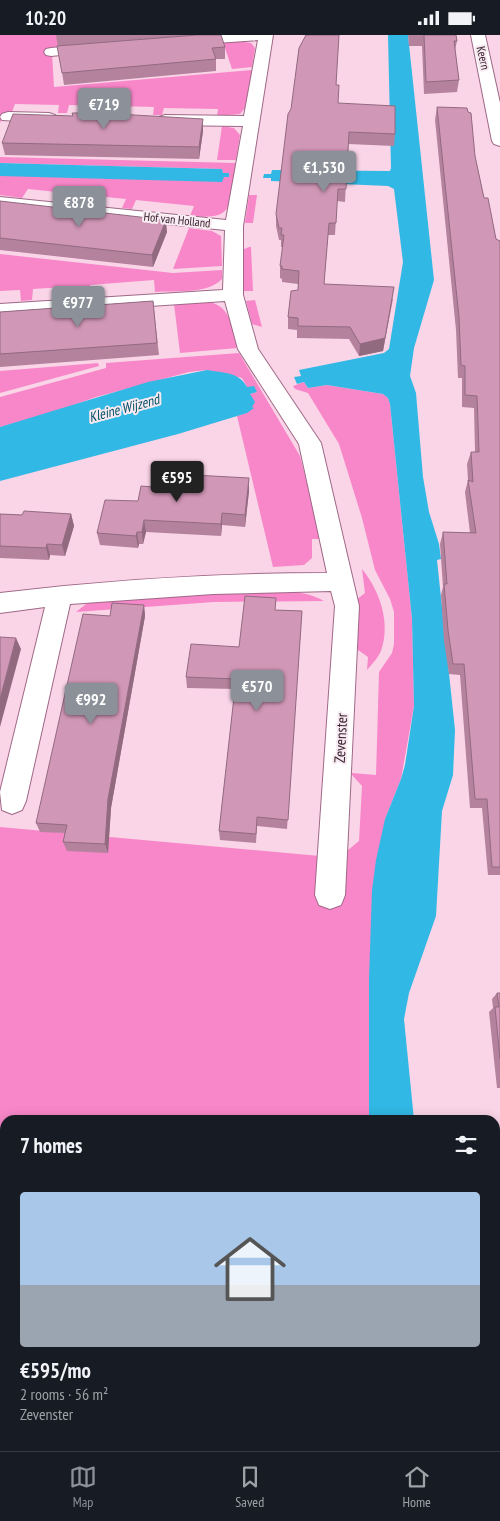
<!DOCTYPE html>
<meta charset="utf-8">
<style>
:root{--surface:#171b24;--page:#20242c;--text:#f1f3f6;--muted:#9ea1a6;--line:#363941;--accent:#8c9099}
body{margin:0;font-family:"PT Sans Narrow",sans-serif;background:var(--page);color:var(--text);height:100vh;display:flex;flex-direction:column;font-size:19px;white-space:nowrap}
*{box-sizing:border-box;margin:0}
p{font-size:16px;color:var(--muted)}
.icon{flex:none;width:28px;height:28px;fill:none;stroke:currentColor;stroke-width:2;stroke-linecap:round;stroke-linejoin:round}
.map{position:relative;flex:1;overflow:hidden}
.details{position:absolute;left:0px;top:1080px;width:500px;height:336px;display:flex;flex-direction:column;background:var(--surface);border-radius:15px 15px 0 0;box-shadow:0 2px 12px #0003}
.details>*{flex:none}
.price{position:absolute;translate:-50% -42px;padding:0 11px;border-radius:5px;background:var(--accent);color:#fff;font-size:16px;line-height:32px;filter:drop-shadow(0 1px 2px #0008)}
.price::after{content:'';position:absolute;left:50%;top:30px;width:15px;height:11px;margin-left:-8px;background:inherit;clip-path:polygon(0 0,100% 0,50% 100%)}
.price.on{background:#222;color:#fff}
ul{padding:0;list-style:none}
li{display:grid;align-content:center;gap:10px;height:265px;padding:0 20px}
li span{display:grid;place-items:center;height:155px;border-radius:5px;color:#555}
li>.icon{margin-inline-start:auto}
span .icon{width:90px;height:90px;fill:#fffc;stroke-width:1}
li b{font-size:21px}
h2{display:flex;justify-content:space-between;align-items:center;height:60px;padding:0 20px;font-size:21px}
.status{display:flex;justify-content:space-between;align-items:center;height:35px;padding:0 25px;background:var(--surface);direction:ltr}
.status svg{height:14px;fill:currentColor}
.dock{display:flex;justify-content:space-around;align-items:center;height:70px;border-top:1px solid var(--line);background:var(--surface);font-size:14px;color:var(--muted)}
.dock a{display:grid;justify-items:center;gap:2px}
.dock .on{color:var(--accent)}
.map>svg:first-child{display:block}
.green{fill:#f887c9}
.water{fill:#31b8e4}
.lines{fill:none;stroke-linecap:round;stroke-linejoin:round}
.minor-casing{stroke:#9f6887;stroke-width:2}
.tertiary-casing{stroke:#9f6887;stroke-width:2}
.minor{fill:#fff;fill-rule:evenodd}
.tertiary{fill:#fff;fill-rule:evenodd}
.wall{fill:#b4829d}
.shaded-wall{fill:#926a80}
.building{fill:#d197b7;stroke:#926a80}
.labels{text-anchor:middle;stroke-width:4;stroke-linejoin:round;paint-order:stroke}
.far-street-label{font-size:12px;fill:#38222f;stroke:#f7eaf0}
.far-water-label{font-size:14px;font-style:italic;fill:#025067;stroke:#f7eaf0}
.street-label{font-size:15px;fill:#38222f;stroke:#f7eaf0}
</style>
<div class="status"><b>10:20</b><svg viewBox="0 0 49 12"><path d="M0 12V9h3v3zM5 12V6h3v6zM10 12V3h3v9zM15 12V0h3v12zM26 1h20v11H26zM47 4h2v5h-2z"/></svg></div>
<div class="map">
<svg width="500" height="1416" viewBox="0 0 500 1416">
<rect width="100%" height="100%" fill="#fad5e8"/>
<g class="green">
<path d="M0 0H131L123 1 125 7 116 8 114 2 73 5 74 11 52 18 54 52 252 35 245 73 240 79 217 81 218 74 164 73 162 80H153L154 72 117 71 114 79H105L107 71 69 70 67 78H58L59 70 15 69 12 77H5L0 88Z"/>
<path d="M238 6 251 8 255 13 252 32 232 34 223 7Z"/>
<path d="M222 91 234 93 240 100 236 125H217Z"/>
<path d="M0 122 236 128C229 168 238 186 190 181L194 171 136 165 132 174 122 173 126 164 86 160 82 169 71 168 76 159 28 154 22 163 0 160V137L223 138 222 134 0 128Z"/>
<path d="M249 160H257L253 188H245Z"/>
<path d="M189 193 212 196 221 201 222 231 173 234Z"/>
<path d="M249 212H251L253 256H244L242 215Z"/>
<path d="M0 219 173 238 222 235V244C207 260 175 255 155 257L154 245 90 250V261L79 262V251L33 254 32 265 21 266 20 255 0 256Z"/>
<path d="M255 265 262 292 252 289 246 266Z"/>
<path d="M209 267C232 272 231 292 237 313L180 318 174 269Z"/>
<path d="M239 318 300 421 321 504H312V523L304 530 273 532 237 381 246 378 251 372 250 359 257 357 247 352 242 343 207 335 189 337 96 362 48 379 0 392V362L106 333V328Z"/>
<path d="M98 328 99 331 0 358V336Z"/>
<path d="M304 347 308 353 327 350 383 359 388 363 390 369 412 584 414 671 401 744 385 784 391 1085H5V1411H400L401 1416H0V792L342 823H347L348 815 359 806 362 751 352 740V738L376 740 379 637 392 618 394 609V577L390 564 375 535 362 483 339 409 308 358 295 354 293 351Z"/>
<path d="M362 534C380 556 391 588 381 616 378 623 372 629 367 635L368 622 358 615 356 565 365 558Z"/>
<path d="M243 558C269 558 301 552 324 566L214 567 76 577 86 569 98 566 137 562Z"/>
</g>
<g class="water">
<path d="M388 0H408L434 245 414 313 410 341 416 358 423 442 429 477 439 509 441 524 437 525 455 695 453 740 442 776 436 881 409 958 404 984 414 1085H369V944L372 855 376 825 385 784 401 744 405 730 414 671 412 584 390 369 388 363 383 359 327 350 308 353 304 347 297 349 294 342 301 341 299 335 384 318 389 314 403 227 394 154 388 151 271 146V143H263L264 139H271L272 135 390 136 391 133Z"/>
<path d="M0 128 222 134 223 138H229V142H224L222 147 0 141Z"/>
<path d="M207 335C224 338 239 337 247 352L254 351 257 357 250 359 255 367 252 372 254 373 247 378 178 399 0 446V392L148 347Z"/>
<path d="M363 1411H441L442 1416H363Z"/>
</g>
<g class="lines">
<defs>
<g id="minor">
<path d="M208 0H273L243 191V260L258 314 321 408 359 571 345 860 341 870 330 874 319 870 315 860 335 571 331 556 213 559 70 569 26 766 22 775 12 779 2 775 0 757 45 572 0 578V558C108 545 217 538 327 538L299 409 238 314 225 266 0 281V269L223 255 225 195 0 172V162L226 185 243 91 165 90 159 88 157 85 159 82 165 80 244 81 258 5 186 10 181 9 179 6 181 3Z"/>
<path d="M95 9 100 10 102 13 100 16 51 21 46 20 44 17 46 14 51 13Z"/>
<path d="M8 77 49 78 55 80 57 83 55 86 49 88 2 85 0 82 2 79Z"/>
</g>
<path id="tertiary" d="M471 0H485L500 68V111L494 109 492 106Z"/>
</defs>
<use href="#minor" class="minor-casing"/>
<use href="#tertiary" class="tertiary-casing"/>
<use href="#minor" class="minor"/>
<use href="#tertiary" class="tertiary"/>
</g>
<g class="wall">
<path d="M56 0H192L225 12V24H216V36L64 50Z"/>
<path d="M397 0H456L457 6 455 15 459 45 457 57 424 59 422 11H409L408 0Z"/>
<path d="M336 50 338 68 395 99 394 111 348 109 345 167 337 166 335 200H328L324 249 393 264 383 316 359 321 349 304 297 303V295L288 294V282L298 255V249L282 247V244L280 243V231L283 212H281V205H279L276 191V179L291 74Z"/>
<path d="M437 72 475 121 484 163 496 204 500 206V840H488L482 773H470L460 640 449 639 444 606 441 560 443 552 440 509 443 497 470 498 465 457 468 445 467 429 471 417H475L474 373 462 372V343H458L456 295 435 85Z"/>
<path d="M203 96 199 124 5 120 2 108Z"/>
<path d="M0 166 167 197 153 232 0 215Z"/>
<path d="M153 266 159 320 0 332V277Z"/>
<path d="M249 456 245 492 222 490 221 501 146 497 143 509H139L138 513 100 510 97 498 138 466Z"/>
<path d="M0 479 22 480 71 479 74 491 65 521 50 520 49 525 0 523Z"/>
<path d="M144 570 145 581 111 773 108 818 67 816 63 807 65 798 40 797 36 788Z"/>
<path d="M276 575 302 576 287 794 257 791 256 808 220 805 219 796 235 654 187 653 186 642 239 612Z"/>
<path d="M497 958H500V1053H497L489 977 493 973 492 964Z"/>
</g>
<g class="shaded-wall">
<path d="M203 84V96L199 124V112Z"/>
<path d="M166 185 167 197 153 232 152 220Z"/>
<path d="M394 252 383 316 359 321 360 309Z"/>
<path d="M249 443V456L245 492V480Z"/>
<path d="M222 478V490L221 501V489Z"/>
<path d="M71 479 74 491 65 521 62 510Z"/>
<path d="M144 485 146 497 143 509 142 497Z"/>
<path d="M137 497 139 509 138 513 136 501Z"/>
<path d="M47 509 50 520 49 525 46 513Z"/>
<path d="M144 570 145 581 111 773 108 818 105 809 108 764Z"/>
<path d="M16 603 21 614 0 692V664Z"/>
</g>
<g class="building">
<path d="M197 0H221L225 12 212 13 216 24 62 38 57 11Z"/>
<path d="M306 0H339L336 50H339L338 68 395 71V99L349 97 346 154H338L336 188H329L324 249 394 252 385 303 360 309 350 292 298 291V283L288 282 291 256 298 255 299 236 282 234V231H280L284 200H281L282 193H279L276 179 288 79 291 74 299 13Z"/>
<path d="M424 0H456L457 6H454L459 45 426 47Z"/>
<path d="M437 72 467 73 468 77 471 78 475 121 484 163H488L496 204 500 206V832H492L487 764H475L464 629H453L448 595 444 549H447L443 497 476 498 468 445 473 447 471 417H479L477 361 465 360V331L461 330 459 282Z"/>
<path d="M72 78H100L203 84 199 112 2 108 13 79 73 81Z"/>
<path d="M0 166 166 185 152 220 0 203Z"/>
<path d="M153 266 157 308 0 319V277Z"/>
<path d="M157 438 249 443 245 480 222 478 221 489 144 485 142 497H137L136 501 97 498 105 465 138 466 141 451 154 452Z"/>
<path d="M24 476 71 479 62 510 47 509 46 513 0 511V479L22 480Z"/>
<path d="M245 561 276 563 275 575 302 576 288 785 257 782 256 799 219 796 236 644 186 642 191 609 239 612Z"/>
<path d="M112 568 144 570 108 764 105 809 63 807 67 790 36 788 83 579 110 581Z"/>
<path d="M0 602 16 603 0 664Z"/>
<path d="M497 958H500V1024L495 972H499Z"/>
</g>
<g class="labels">
<g class="far-street-label">
<text transform="translate(483 23) rotate(78)" y="4">Keern</text>
<text transform="translate(177 185) rotate(6)" y="4">Hof van Holland</text>
</g>
<g class="far-water-label">
<text transform="translate(124 373) rotate(-15)" y="5">Kleine Wijzend</text>
</g>
<g class="street-label">
<text transform="translate(341 703) rotate(-87)" y="5">Zevenster</text>
</g>
</g>
</svg>
<b class="price" style="left:104px;top:95px">€719</b>
<b class="price" style="left:324px;top:158px">€1,530</b>
<b class="price" style="left:79px;top:193px">€878</b>
<b class="price" style="left:78px;top:293px">€977</b>
<b class="price on" style="left:177px;top:468px">€595</b>
<b class="price" style="left:257px;top:677px">€570</b>
<b class="price" style="left:91px;top:690px">€992</b>
<section class="details">
<h2>7 homes<svg class="icon" aria-label="filters" viewBox="0 0 24 24"><path d="M4 7h16M4 17h16"/><circle cx="9" cy="7" r="2"/><circle cx="15" cy="17" r="2"/></svg></h2>
<ul>
<li><span style="background:linear-gradient(#a9c7e8 60%,#9aa5b1 0)"><svg class="icon" aria-label="home" viewBox="0 0 24 24"><path d="M3 11l9-7 9 7M6 9v11h12V9"/></svg></span><div><b>€595/mo</b><p>2 rooms · 56 m²</p><p>Zevenster</p></div></li>
</ul>
</section>
</div>
<nav class="dock">
<a class="on"><svg class="icon" aria-label="map" viewBox="0 0 24 24"><path d="M3 6l6-2 6 2 6-2v14l-6 2-6-2-6 2zM9 4v14M15 6v14"/></svg>Map</a>
<a><svg class="icon" aria-label="saved" viewBox="0 0 24 24"><path d="M7 4h10v16l-5-4-5 4z"/></svg>Saved</a>
<a><svg class="icon" aria-label="home" viewBox="0 0 24 24"><path d="M3 11l9-7 9 7M6 9v11h12V9"/></svg>Home</a>
</nav>
